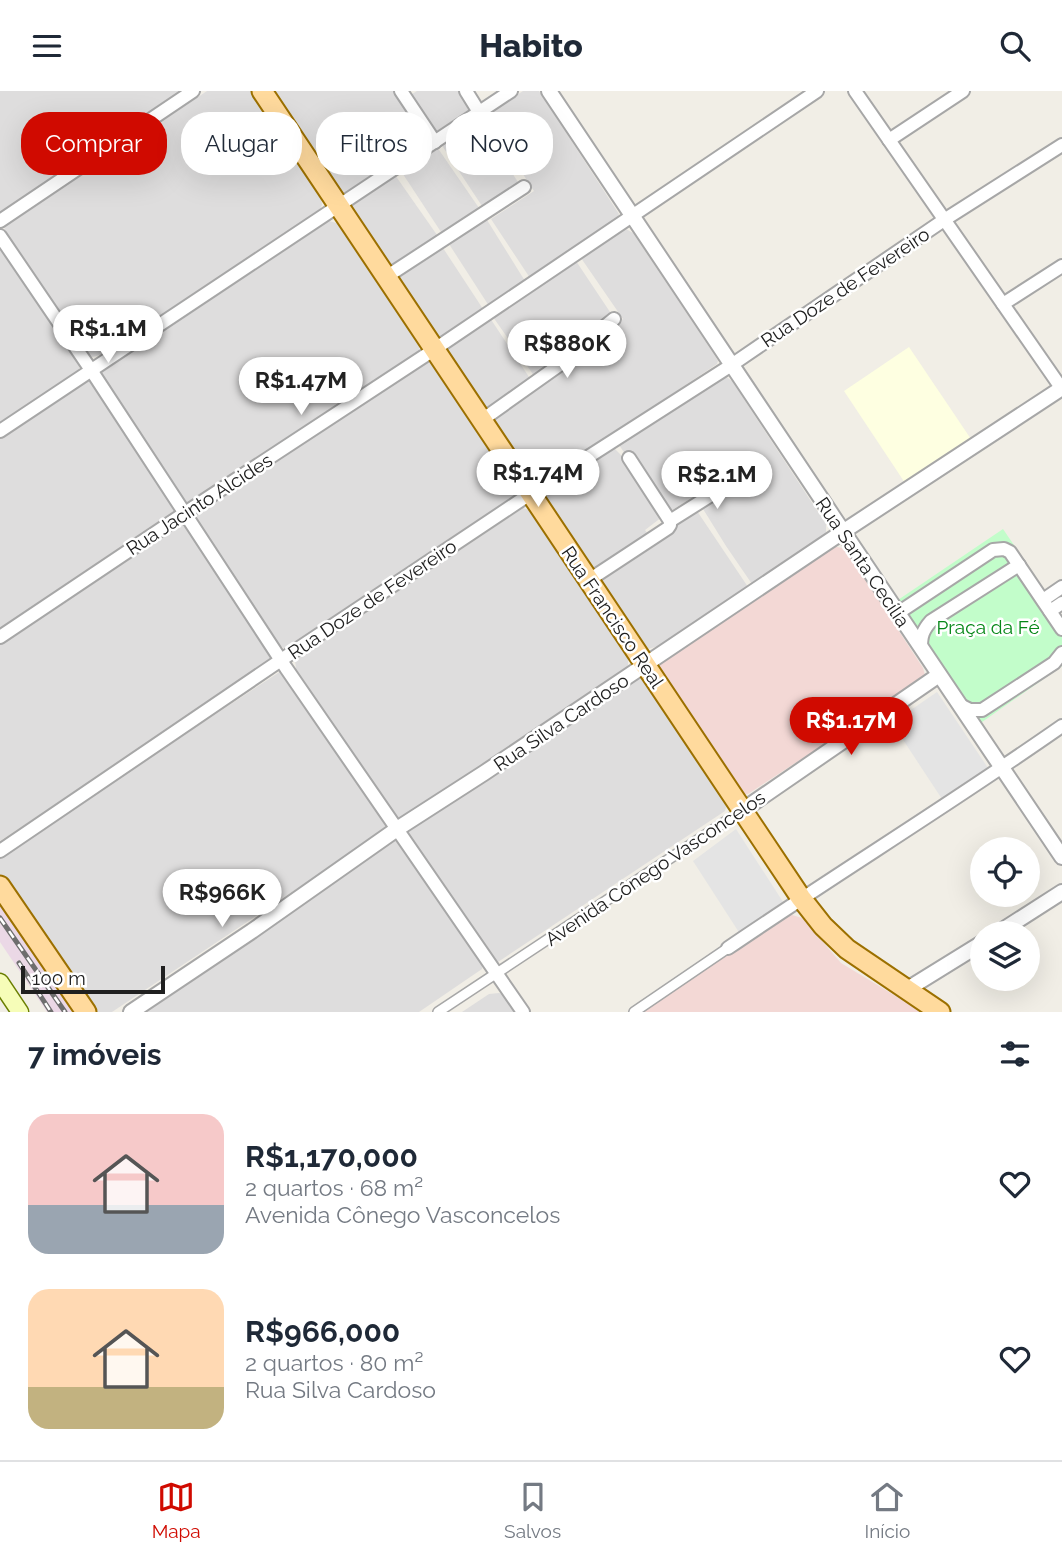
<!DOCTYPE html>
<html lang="pt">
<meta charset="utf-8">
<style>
:root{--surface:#fff;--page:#f6f6f7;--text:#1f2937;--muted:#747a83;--line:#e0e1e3;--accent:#d00a00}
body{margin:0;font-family:Raleway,sans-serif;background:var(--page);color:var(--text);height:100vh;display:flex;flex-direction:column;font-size:26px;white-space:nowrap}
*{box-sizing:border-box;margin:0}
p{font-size:23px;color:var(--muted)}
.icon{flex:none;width:38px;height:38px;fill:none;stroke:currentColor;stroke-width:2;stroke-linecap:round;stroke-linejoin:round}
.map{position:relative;height:921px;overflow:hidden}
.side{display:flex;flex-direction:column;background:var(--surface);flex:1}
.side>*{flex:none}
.guide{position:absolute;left:21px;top:21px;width:700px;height:63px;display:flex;gap:14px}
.buttons{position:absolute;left:970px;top:746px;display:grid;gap:14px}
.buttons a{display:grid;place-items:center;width:70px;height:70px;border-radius:50%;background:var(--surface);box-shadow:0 7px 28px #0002;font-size:35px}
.scale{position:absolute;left:21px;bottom:18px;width:144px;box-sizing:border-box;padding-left:7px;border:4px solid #202020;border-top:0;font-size:19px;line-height:24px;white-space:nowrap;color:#202020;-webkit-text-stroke:5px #fff;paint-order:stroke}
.price{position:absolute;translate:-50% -60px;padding:0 16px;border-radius:24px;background:#fff;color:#222;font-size:23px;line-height:46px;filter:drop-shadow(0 2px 4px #0008)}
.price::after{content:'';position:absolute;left:50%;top:42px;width:21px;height:16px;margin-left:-10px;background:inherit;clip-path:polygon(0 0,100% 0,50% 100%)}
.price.on{background:var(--accent);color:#fff}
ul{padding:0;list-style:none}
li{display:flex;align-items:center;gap:21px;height:175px;padding:0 28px}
li span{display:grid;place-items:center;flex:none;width:196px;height:140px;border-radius:21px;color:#555}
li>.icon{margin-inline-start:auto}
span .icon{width:84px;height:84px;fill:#fffc;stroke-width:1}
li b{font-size:30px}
h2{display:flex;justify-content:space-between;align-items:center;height:84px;padding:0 28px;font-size:30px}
.pill{padding:0 24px;border-radius:28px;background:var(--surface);box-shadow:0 7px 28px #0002;font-size:24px;line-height:63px}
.pill.on{background:var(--accent);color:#fff}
header{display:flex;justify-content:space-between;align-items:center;height:91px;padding:0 28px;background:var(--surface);font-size:32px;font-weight:800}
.dock{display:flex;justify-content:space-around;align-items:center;height:98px;border-top:2px solid var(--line);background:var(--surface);font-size:19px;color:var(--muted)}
.dock a{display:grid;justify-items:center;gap:4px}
.dock .on{color:var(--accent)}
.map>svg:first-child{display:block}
.residential{fill:#dedddd}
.commercial{fill:#f3d8d5}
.industrial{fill:#ebd8e6}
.education{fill:#feffe1}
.park{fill:#c2fdca}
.parking{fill:#e4e4e4}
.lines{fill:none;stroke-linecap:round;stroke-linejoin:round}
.pedestrian-casing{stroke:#a7a7a7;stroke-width:12}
.minor-casing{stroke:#a7a7a7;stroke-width:16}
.tertiary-casing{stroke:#a7a7a7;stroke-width:18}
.secondary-casing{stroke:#6a7e00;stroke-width:19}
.primary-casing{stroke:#9c7000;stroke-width:23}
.pedestrian{stroke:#fff;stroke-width:9}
.minor{stroke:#fff;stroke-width:12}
.tertiary{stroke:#fff;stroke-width:14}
.secondary{stroke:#f6fdb8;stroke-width:16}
.primary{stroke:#ffda9d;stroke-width:19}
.rail-casing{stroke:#6e6e6e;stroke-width:5}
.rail{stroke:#fff;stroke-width:2.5;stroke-dasharray:8;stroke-linecap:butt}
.labels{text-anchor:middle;stroke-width:5;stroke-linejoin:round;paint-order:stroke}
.street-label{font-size:19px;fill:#202020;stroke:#fff}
.park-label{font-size:19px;fill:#058717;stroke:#fff}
</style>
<header><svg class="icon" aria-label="menu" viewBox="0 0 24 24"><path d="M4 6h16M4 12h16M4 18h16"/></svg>Habito<svg class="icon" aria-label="search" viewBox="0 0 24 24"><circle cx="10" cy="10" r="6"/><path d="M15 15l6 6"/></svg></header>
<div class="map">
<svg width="1062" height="921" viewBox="0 0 1062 921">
<rect width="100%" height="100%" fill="#f1eee6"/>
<g class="residential">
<path d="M0 0H185L0 124Z"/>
<path d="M207 0H251L317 98 321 104 322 114 319 120 297 136 135 243 103 263 93 266 87 265 4 143 5 135Z"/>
<path d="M268 0H398L428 46 342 104Z"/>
<path d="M417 0H461L472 17 434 42 409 5Z"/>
<path d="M523 0H539L619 123 616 130 530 187 491 128 534 100 485 25Z"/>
<path d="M478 30 518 91 482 115 441 53Z"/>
<path d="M437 56 479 117 441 141 401 80Z"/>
<path d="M395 84 437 144 386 178 350 115Z"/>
<path d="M487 129 525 190 489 215 449 153Z"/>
<path d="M329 130 340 133 420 253 419 259 417 263 191 412H185L100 286 101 279Z"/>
<path d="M626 138 633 142 715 265 718 270 717 273 542 390 532 391 488 329 588 263 586 256 615 237V234L623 228 581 167 622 140Z"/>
<path d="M0 153 81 273 78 280 0 332Z"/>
<path d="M443 157 483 218 441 247 436 248 394 189Z"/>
<path d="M576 170 612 224 551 265 555 271 537 289 493 226Z"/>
<path d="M490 227 533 292 484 324 445 257Z"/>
<path d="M425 272H430L434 274 515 395 518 400 517 406 286 559 280 554 197 431 196 424 198 421Z"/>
<path d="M725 285 732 290 826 433V441L822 447 752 493 726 455 695 405 669 421 664 420 619 354 717 288Z"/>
<path d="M88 289 92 291 176 417V421L0 538V346Z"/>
<path d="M614 357 620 363 662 426 645 439 649 445 593 483 546 412 547 405Z"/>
<path d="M523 417 529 419 628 566V574L627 577 406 724 397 727 393 724 296 578 295 569Z"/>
<path d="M697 420 748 496 662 554 648 558 642 555 597 490 674 433Z"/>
<path d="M182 432H185L274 569 0 750V554Z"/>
<path d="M281 580 386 733 385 739 112 921H94L0 785V765Z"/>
<path d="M638 587 644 589 723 709 726 716 725 720 495 873 408 745 410 736Z"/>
<path d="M394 748 398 749 483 873 482 878 419 921H133Z"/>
<path d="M499 902 504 904 515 921H462L489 903Z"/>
</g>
<g class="commercial">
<path d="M832 455 842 457 848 462 923 577 925 584 922 589 748 703 742 704 659 579 661 570Z"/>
<path d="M792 824 802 827 841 872 922 921H641L780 828Z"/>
</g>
<path class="industrial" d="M0 815 72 921H47L0 851Z"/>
<path class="education" d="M909 256 975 354 909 398 844 300Z"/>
<path class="park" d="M1003 438 1062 525V575L975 636 892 513Z"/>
<g class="parking">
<path d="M937 601 988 677 942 708 892 632Z"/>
<path d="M736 738 785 814 742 846 693 770Z"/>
</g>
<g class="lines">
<defs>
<g id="pedestrian">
<path d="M438 921 743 719"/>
<path d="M634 921 728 857"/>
</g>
<g id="minor">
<path d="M401 0 435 51"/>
<path d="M466 0 479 21"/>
<path d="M855 0 1062 298"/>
<path d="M889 49 963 0"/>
<path d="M0 130 193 0"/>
<path d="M0 145 91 279 286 577 523 921"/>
<path d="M386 186 524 96"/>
<path d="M1003 213 1062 175"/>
<path d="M482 329 572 265 593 245 614 228"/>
<path d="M0 340 511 0"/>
<path d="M670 430 746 382"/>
<path d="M589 489 668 437 670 434V430L629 367"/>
<path d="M1043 509 1062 496"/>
<path d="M1050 520 1062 512"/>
<path d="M898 522 993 459 1004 458 1010 461 1062 538"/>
<path d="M0 546 185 422 435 258 817 0"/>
<path d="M921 556C921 545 923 539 931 530L1019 474"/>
<path d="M960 614 970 619H982L1054 572 1062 562"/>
<path d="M0 760 281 569 524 407 730 275 944 129 1062 54"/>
<path d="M728 857C838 782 952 712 1062 635"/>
</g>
<g id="tertiary">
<path d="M549 0C718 256 891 511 1062 766"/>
<path d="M743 719 939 584"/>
<path d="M998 842 1062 801"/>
<path d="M906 899 982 852"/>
<path d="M131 921 252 840 397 738 484 682 844 440 1062 297"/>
</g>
<path id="secondary" d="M0 891 20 921"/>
<g id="primary">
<path d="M262 0 801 807 823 835 847 858 940 921"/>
<path d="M0 795 86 921"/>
</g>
</defs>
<use href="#pedestrian" class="pedestrian-casing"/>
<use href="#minor" class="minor-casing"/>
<use href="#tertiary" class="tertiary-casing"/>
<use href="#secondary" class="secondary-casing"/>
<use href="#primary" class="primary-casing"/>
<use href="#pedestrian" class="pedestrian"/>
<use href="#minor" class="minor"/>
<use href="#tertiary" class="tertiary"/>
<use href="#secondary" class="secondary"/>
<use href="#primary" class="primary"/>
<defs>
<g id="rail">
<path d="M0 827 65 921"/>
<path d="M19 872 51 921"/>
</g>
</defs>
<use href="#rail" class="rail-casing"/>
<use href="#rail" class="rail"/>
</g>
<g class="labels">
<g class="street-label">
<text transform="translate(845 196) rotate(-34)" y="7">Rua Doze de Fevereiro</text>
<text transform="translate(199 413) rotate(-33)" y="7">Rua Jacinto Alcides</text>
<text transform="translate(863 471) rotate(56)" y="7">Rua Santa Cecília</text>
<text transform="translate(372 508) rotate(-34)" y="7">Rua Doze de Fevereiro</text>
<text transform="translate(613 526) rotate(56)" y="7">Rua Francisco Real</text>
<text transform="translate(561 631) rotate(-34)" y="7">Rua Silva Cardoso</text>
<text transform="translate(655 777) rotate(-34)" y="7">Avenida Cônego Vasconcelos</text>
</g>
<g class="park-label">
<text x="988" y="543">Praça da Fé</text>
</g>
</g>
</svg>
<div class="buttons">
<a><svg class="icon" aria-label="locate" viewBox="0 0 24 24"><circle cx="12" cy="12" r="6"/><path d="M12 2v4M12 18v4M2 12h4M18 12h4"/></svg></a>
<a><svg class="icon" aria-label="layers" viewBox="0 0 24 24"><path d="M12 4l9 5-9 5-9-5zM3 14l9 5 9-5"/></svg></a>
</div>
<div class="scale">100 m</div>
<b class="price" style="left:108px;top:274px">R$1.1M</b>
<b class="price" style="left:567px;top:289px">R$880K</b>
<b class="price" style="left:301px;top:326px">R$1.47M</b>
<b class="price" style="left:538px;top:418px">R$1.74M</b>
<b class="price" style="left:717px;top:420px">R$2.1M</b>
<b class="price on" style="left:851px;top:666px">R$1.17M</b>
<b class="price" style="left:222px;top:838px">R$966K</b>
<div class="guide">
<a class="pill on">Comprar</a>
<a class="pill">Alugar</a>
<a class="pill">Filtros</a>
<a class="pill">Novo</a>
</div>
</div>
<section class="side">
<h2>7 imóveis<svg class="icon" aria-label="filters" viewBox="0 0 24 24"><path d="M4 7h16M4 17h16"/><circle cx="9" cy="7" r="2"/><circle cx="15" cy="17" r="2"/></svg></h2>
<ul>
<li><span style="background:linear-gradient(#f6c9c9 65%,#9aa5b1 0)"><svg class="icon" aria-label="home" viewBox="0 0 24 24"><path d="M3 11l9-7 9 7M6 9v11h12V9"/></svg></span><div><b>R$1,170,000</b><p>2 quartos · 68 m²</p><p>Avenida Cônego Vasconcelos</p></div><svg class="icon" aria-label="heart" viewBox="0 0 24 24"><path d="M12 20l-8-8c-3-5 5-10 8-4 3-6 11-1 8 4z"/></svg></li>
<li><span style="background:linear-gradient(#ffd9b3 70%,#c2b280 0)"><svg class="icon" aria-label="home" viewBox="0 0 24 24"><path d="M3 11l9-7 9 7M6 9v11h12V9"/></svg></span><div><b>R$966,000</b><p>2 quartos · 80 m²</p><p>Rua Silva Cardoso</p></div><svg class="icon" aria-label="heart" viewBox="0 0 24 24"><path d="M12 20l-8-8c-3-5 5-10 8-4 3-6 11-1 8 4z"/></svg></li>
</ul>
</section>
<nav class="dock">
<a class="on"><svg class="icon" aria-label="map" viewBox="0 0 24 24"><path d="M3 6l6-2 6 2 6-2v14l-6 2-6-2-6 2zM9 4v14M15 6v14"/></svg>Mapa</a>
<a><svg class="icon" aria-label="saved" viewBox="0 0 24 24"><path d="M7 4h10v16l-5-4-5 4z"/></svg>Salvos</a>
<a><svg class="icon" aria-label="home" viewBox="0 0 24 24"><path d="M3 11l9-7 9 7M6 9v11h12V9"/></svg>Início</a>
</nav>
